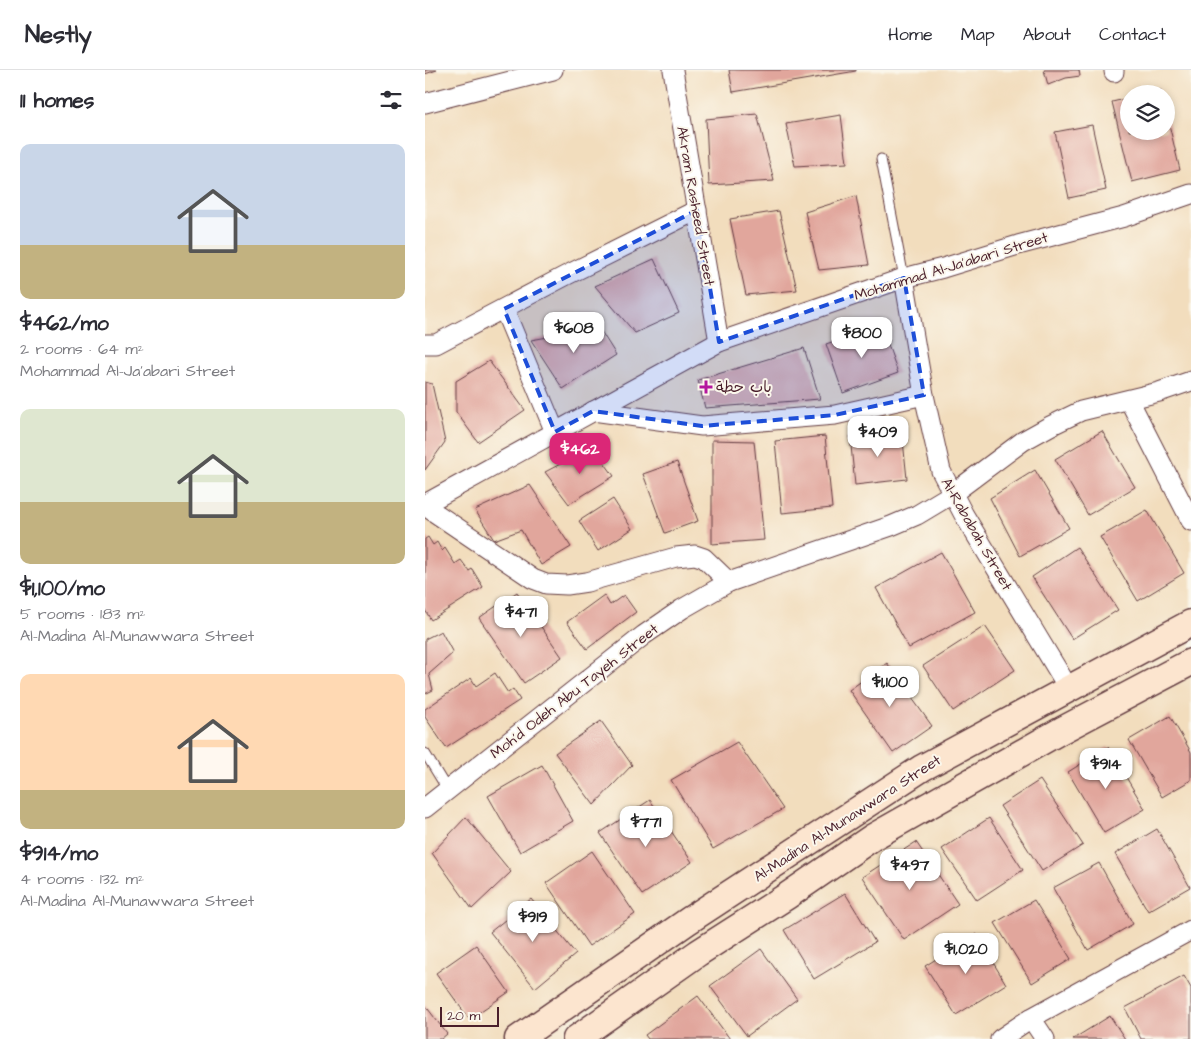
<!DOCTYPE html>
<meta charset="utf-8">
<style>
:root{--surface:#fff;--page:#f7f7f7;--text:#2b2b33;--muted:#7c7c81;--line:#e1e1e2;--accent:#db2777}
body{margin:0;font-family:"Architects Daughter","Playpen Sans Arabic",sans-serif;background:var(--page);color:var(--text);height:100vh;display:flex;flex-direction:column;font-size:19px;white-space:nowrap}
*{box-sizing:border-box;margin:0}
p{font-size:16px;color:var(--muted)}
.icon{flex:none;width:28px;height:28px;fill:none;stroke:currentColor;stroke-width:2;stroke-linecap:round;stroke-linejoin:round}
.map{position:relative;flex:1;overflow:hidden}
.drawer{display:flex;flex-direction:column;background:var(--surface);width:425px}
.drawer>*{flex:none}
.tools{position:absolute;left:695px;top:15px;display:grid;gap:10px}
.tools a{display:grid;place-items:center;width:55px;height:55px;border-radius:50%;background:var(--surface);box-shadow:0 2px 8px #0003;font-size:25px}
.scale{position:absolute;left:15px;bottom:12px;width:59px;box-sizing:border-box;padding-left:5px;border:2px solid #4a1f2b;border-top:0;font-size:14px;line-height:18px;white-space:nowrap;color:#4a1f2b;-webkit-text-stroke:4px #fbf7ec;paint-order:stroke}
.price{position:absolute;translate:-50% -42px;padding:0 11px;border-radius:10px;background:#fff;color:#222;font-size:16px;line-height:32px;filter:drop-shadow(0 1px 2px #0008)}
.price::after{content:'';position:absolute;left:50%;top:30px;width:15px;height:11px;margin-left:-8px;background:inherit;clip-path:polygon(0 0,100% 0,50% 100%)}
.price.active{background:var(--accent);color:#fff}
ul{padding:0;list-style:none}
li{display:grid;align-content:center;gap:10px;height:265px;padding:0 20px}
li span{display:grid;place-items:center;height:155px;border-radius:10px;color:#555}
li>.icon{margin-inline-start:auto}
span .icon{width:90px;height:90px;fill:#fffc;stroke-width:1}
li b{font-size:21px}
h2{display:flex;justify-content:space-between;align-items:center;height:60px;padding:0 20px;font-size:21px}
header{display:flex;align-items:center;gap:30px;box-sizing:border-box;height:70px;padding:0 25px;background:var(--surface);border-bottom:1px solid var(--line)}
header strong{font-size:24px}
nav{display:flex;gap:28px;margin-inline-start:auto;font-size:18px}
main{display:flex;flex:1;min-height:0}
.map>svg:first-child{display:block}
.building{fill:#e1a69c}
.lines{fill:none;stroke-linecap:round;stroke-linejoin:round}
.service-casing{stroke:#633c41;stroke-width:11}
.minor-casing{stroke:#633c41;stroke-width:21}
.secondary-casing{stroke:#633c41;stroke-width:29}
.service{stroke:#fff;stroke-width:9}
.minor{stroke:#fff;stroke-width:19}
.secondary{stroke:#fce5cf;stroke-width:26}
.marked{fill:#1d4ed8;fill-opacity:0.2;stroke:#1d4ed8;stroke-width:4;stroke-dasharray:10 6;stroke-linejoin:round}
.poi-dot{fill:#b5179e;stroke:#fbf7ec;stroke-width:2}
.labels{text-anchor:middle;stroke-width:4;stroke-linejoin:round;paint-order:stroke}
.street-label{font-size:15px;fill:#4a1f2b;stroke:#fbf7ec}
.poi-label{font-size:15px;fill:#4a1f2b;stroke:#fbf7ec;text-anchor:start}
</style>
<header>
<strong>Nestly</strong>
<nav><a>Home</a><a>Map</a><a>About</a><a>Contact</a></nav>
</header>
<main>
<section class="drawer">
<h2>11 homes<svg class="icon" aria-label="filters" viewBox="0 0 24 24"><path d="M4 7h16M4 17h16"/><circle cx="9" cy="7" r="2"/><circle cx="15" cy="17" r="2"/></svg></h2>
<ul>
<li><span style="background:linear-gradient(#c9d6e8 65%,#c2b280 0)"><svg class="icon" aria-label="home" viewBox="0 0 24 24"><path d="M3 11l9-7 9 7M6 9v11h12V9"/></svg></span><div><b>$462/mo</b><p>2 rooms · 64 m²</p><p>Mohammad Al-Ja'abari Street</p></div></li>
<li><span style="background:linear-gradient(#dfe7d0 60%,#c2b280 0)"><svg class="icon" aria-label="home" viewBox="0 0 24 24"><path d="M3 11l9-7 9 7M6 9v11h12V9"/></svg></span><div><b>$1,100/mo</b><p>5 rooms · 183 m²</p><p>Al-Madina Al-Munawwara Street</p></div></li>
<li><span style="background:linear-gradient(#ffd9b3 75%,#c2b280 0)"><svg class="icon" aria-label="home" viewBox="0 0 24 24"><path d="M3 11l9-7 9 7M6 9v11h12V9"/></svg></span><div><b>$914/mo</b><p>4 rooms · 132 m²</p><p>Al-Madina Al-Munawwara Street</p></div></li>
</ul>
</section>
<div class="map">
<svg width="766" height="969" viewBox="0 0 766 969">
<rect width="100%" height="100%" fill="#fbf7ec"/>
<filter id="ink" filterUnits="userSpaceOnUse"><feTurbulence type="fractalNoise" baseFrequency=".02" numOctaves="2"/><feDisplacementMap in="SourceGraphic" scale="10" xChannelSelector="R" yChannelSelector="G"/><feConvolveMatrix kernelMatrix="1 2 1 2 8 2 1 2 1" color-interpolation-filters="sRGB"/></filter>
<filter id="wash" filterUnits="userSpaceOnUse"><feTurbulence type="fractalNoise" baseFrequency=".0096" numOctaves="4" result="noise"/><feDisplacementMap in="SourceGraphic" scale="20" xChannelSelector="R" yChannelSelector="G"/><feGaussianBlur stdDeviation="1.12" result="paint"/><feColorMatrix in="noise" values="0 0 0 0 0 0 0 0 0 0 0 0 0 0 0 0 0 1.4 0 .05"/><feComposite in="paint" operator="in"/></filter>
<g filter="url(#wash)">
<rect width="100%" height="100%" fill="#f2ddbd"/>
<g id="blocks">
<g class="building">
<path d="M0 0H12L0 4Z"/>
<path d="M304 0H431V1L308 22Z"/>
<path d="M619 0H654L655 6 641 8 623 15Z"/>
<path d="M736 20V24H725V23Z"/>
<path d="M704 28V61H741L742 46 755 100 707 112 687 32Z"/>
<path d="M332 44 349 111 284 115 281 49Z"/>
<path d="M416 45 422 93 370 96 361 54Z"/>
<path d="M667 55 681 120 644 128 630 62Z"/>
<path d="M431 126 444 195 394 200 380 142Z"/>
<path d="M354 141 372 220 321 225 305 149Z"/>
<path d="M229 189 254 243 210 263 170 216Z"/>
<path d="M456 255 473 303 418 323 401 274Z"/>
<path d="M174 258 191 285 138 319 106 270Z"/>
<path d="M379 278 395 329 280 338 273 310Z"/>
<path d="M64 291 100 340 53 372 31 342V311Z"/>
<path d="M0 312 7 314 20 372 0 400Z"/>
<path d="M477 361 482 409 430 415 425 366Z"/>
<path d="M677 361 710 417 663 445 630 389Z"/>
<path d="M400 366 407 438 357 443 350 371Z"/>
<path d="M287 370 329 371 339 470 287 474Z"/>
<path d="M168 377 189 406 144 434 120 402Z"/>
<path d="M252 392 273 451 240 463 218 404Z"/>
<path d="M610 400 644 458 595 486 565 428Z"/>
<path d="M105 415 146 477 116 495 96 460 69 470 50 440Z"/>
<path d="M188 429 207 459 173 481 154 451Z"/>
<path d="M722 440 759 503 713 531 675 467Z"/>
<path d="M3 467 8 475 12 472 17 481 20 478 30 494 36 490 44 501 47 499 58 517 6 550 0 540V469Z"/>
<path d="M652 477 693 540 647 569 607 507Z"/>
<path d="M516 482 550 542 484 578 451 518Z"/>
<path d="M92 522 137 587 99 613 54 548Z"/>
<path d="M179 525 185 535 199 525 211 542 162 579 142 552Z"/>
<path d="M560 556 590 600 528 641 498 596Z"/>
<path d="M16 561 28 583 4 604 8 620 0 624V569Z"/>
<path d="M462 593 507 656 468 683 424 620Z"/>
<path d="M70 603 83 623 88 619 95 630 21 678 0 647V639L46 608 51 616Z"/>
<path d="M745 646 766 682V710L737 727 704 670Z"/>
<path d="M176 651 207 695 169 735 130 683Z"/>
<path d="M312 672 358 739 288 779 246 710Z"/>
<path d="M683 677 720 739 679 763 643 702Z"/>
<path d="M117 695 148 751 95 782 63 726Z"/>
<path d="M615 710 658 775 617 801 575 736Z"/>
<path d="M225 730 267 792 217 825 175 763Z"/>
<path d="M41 747 86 802 47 839 7 783Z"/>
<path d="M564 748 598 800 552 830 517 779Z"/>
<path d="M732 759 765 817 723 841 690 784Z"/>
<path d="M491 772 533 834 479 870 437 807Z"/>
<path d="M167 781 210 844 164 876 121 813Z"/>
<path d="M674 793 708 854 663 880 628 818Z"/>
<path d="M420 823 450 872 389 909 359 860Z"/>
<path d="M106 829 151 884 110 918 65 862Z"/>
<path d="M609 830 646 889 607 913 570 853Z"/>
<path d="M551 864 581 914 531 945 500 896Z"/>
<path d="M51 875 84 922 44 949 11 903Z"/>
<path d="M336 879 372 929 322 966 285 916Z"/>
<path d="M759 906 766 918V969H716L700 938Z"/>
<path d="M273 926 305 969H223L220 965Z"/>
<path d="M0 935 22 964 16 969H0Z"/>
<path d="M685 946 700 969H648Z"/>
</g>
</g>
</g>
<g filter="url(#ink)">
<use href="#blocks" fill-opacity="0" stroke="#633c41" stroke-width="1"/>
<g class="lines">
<defs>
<g id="service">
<path d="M456 89 479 208"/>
<path d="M0 683 22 719"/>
</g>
<g id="minor">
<path d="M248 0 294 272"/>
<path d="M689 0V2"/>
<path d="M0 33 128 0"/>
<path d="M479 208 499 325 516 401 539 445 644 619"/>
<path d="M79 239 130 362"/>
<path d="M0 274H11L140 206 272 140"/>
<path d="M704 330 766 451"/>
<path d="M168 341 277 356 410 345 499 325"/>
<path d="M0 434 294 272 479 208 518 198 593 175 699 147 766 124"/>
<path d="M0 436 108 509 121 514 142 515 162 512 251 487 270 485 279 488 304 512"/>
<path d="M0 738 219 565 257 539 304 512 466 456 492 445 527 424 598 371 625 356 656 341 734 322 766 311"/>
<path d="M606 948 620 969"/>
<path d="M575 969 606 948 766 860"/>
</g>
<g id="secondary">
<path d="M93 969 263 851 497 698 766 553"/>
<path d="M151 969 273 883 362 826 448 767 637 660 766 592"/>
</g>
</defs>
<use href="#service" class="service-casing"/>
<use href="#minor" class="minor-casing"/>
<use href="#secondary" class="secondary-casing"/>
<use href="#service" class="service"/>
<use href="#minor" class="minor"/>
<use href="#secondary" class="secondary"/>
</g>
</g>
<path class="marked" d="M272 140 294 272 479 208 499 325 410 345 277 356 168 341 130 362 79 239Z"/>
<path class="poi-dot" d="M278.5 309.5h5v5h5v5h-5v5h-5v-5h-5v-5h5z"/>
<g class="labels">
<g class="street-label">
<text transform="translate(271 136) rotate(80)" y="5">Akram Rasheed Street</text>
<text transform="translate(526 196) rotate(-17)" y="5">Mohammad Al-Ja'abari Street</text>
<text transform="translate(552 464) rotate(60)" y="5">Al-Rababah Street</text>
<text transform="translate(149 621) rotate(-38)" y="5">Moh'd Odeh Abu Tayeh Street</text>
<text transform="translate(422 748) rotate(-33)" y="5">Al-Madina Al-Munawwara Street</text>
</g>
<g class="poi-label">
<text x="291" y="322">باب حطة</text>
</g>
</g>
</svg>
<div class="tools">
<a><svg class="icon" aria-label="layers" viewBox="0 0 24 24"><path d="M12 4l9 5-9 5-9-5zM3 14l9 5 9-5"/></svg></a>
</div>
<div class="scale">20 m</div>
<b class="price" style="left:149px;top:284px">$608</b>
<b class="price" style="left:437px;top:289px">$800</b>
<b class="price" style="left:453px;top:388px">$409</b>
<b class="price active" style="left:155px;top:405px">$462</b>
<b class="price" style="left:96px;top:568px">$471</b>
<b class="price" style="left:465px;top:638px">$1,100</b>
<b class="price" style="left:681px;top:720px">$914</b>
<b class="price" style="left:221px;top:778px">$771</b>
<b class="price" style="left:485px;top:821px">$497</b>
<b class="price" style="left:108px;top:873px">$919</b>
<b class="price" style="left:541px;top:905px">$1,020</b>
</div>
</main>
